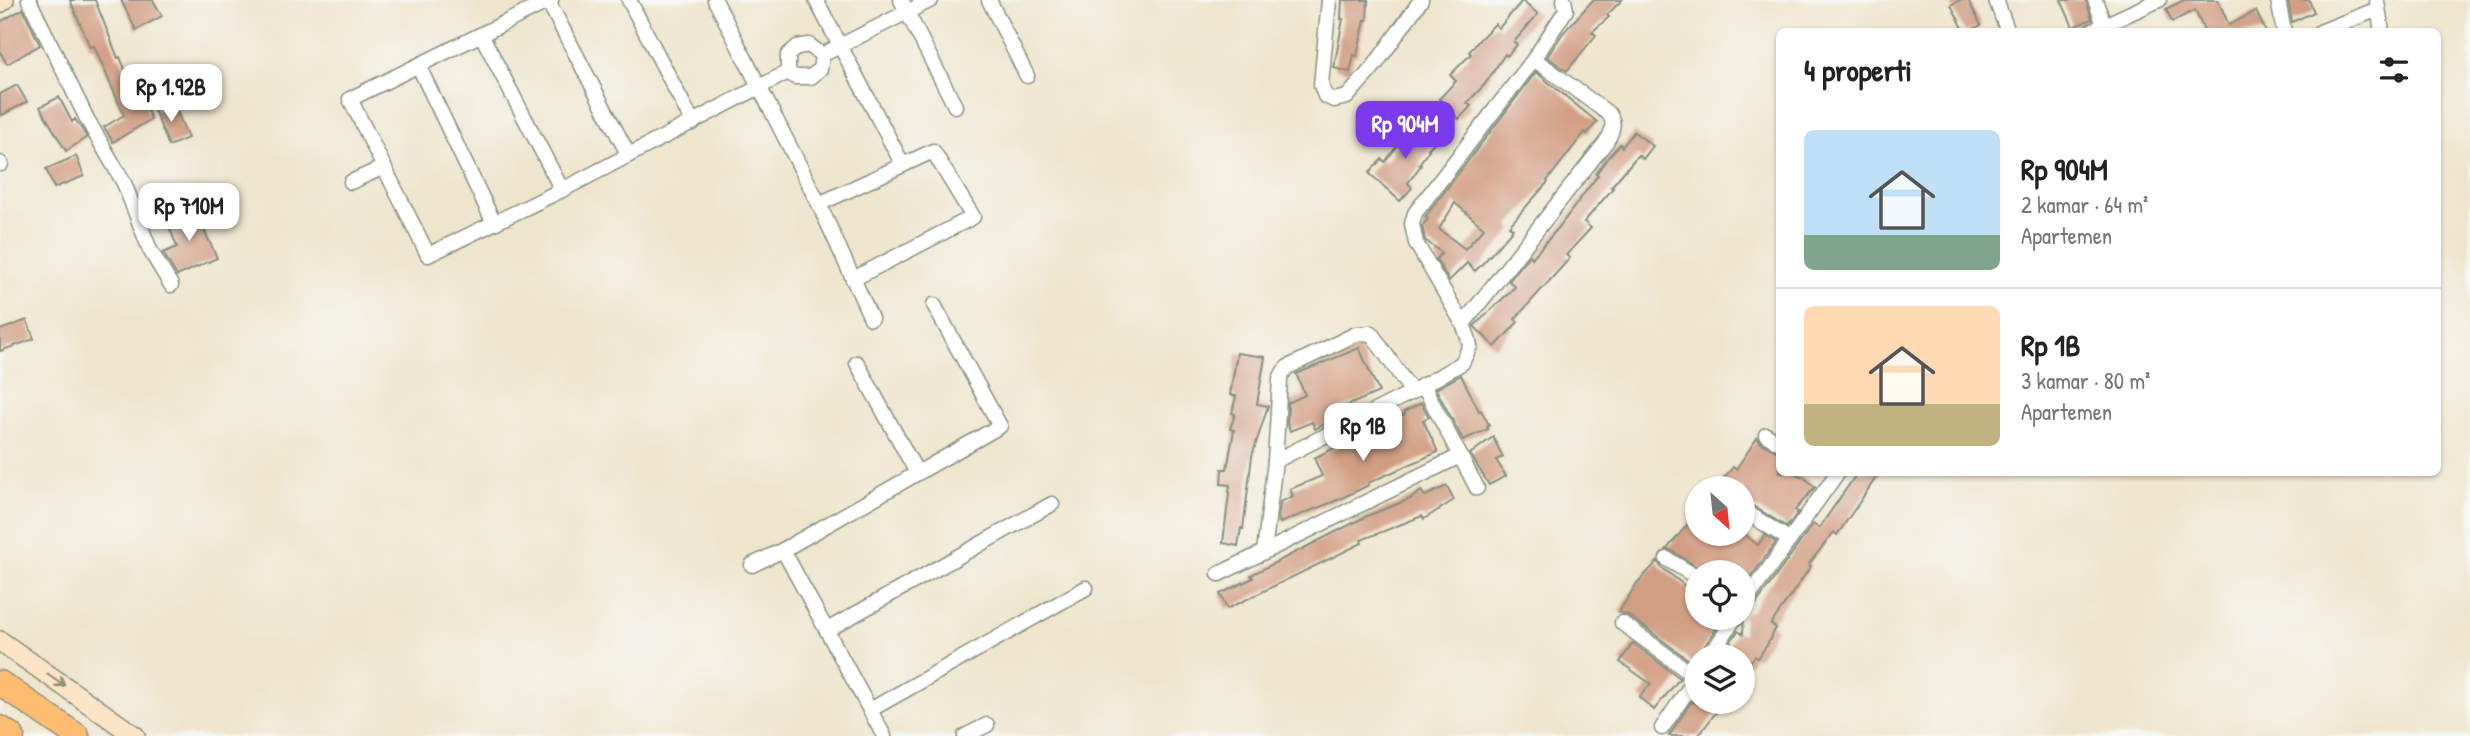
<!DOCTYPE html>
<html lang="id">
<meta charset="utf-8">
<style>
:root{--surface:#fff;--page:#f6f6f6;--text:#222;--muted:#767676;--line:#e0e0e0;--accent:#7c3aed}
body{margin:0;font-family:"Patrick Hand",sans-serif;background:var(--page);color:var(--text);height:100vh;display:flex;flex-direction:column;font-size:26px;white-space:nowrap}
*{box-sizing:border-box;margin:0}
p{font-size:23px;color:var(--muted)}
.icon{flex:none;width:38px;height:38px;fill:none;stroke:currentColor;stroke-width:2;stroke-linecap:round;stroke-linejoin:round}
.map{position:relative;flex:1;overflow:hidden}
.drawer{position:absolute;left:1776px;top:28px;width:665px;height:448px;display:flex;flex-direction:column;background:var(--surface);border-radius:10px;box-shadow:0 2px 5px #0004}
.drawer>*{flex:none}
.needle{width:46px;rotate:153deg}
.controls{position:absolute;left:1685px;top:476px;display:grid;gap:14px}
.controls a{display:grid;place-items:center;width:70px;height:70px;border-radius:50%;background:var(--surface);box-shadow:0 2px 5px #0004;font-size:35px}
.price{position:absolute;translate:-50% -60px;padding:0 16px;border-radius:14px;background:#fff;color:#222;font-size:23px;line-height:46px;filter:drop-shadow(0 2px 4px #0008)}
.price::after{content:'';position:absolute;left:50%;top:42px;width:21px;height:16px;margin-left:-10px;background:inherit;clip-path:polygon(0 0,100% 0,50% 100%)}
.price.active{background:var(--accent);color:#fff}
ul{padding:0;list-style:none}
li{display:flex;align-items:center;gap:21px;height:175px;padding:0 28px}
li+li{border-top:2px solid var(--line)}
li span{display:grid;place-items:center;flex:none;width:196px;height:140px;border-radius:10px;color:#555}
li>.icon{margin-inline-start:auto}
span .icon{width:84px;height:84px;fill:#fffc;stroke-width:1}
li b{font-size:30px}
h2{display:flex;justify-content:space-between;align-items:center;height:84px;padding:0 28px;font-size:30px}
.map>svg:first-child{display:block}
.building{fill:#d29e83;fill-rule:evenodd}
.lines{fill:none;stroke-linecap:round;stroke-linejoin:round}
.street-casing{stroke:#879180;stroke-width:17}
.secondary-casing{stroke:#879180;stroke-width:22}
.highway-casing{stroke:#879180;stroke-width:27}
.street{stroke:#fff;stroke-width:14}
.secondary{stroke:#fee4c6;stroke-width:19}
.highway{stroke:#fdbc70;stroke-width:24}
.oneway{stroke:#8e907d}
</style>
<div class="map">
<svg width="2470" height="736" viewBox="0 0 2470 736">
<rect width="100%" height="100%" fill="#f6f6f2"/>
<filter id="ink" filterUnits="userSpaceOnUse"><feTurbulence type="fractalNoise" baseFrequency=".0143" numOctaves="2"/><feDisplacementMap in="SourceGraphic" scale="14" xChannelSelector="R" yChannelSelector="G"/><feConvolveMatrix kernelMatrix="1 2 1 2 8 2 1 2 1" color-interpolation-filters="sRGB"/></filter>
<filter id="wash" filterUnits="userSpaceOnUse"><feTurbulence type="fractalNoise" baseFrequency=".00686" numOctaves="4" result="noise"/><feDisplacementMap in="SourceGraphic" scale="28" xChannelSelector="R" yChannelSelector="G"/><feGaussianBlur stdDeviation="1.57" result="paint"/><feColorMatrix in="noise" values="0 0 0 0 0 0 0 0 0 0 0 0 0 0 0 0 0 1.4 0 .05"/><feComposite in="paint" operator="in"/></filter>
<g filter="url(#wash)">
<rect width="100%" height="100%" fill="#efe5cc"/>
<g id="blocks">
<g class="building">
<path d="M70 0H95L118 58 120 57 133 88 137 87 151 119 113 142 104 127 124 115 94 46 90 47Z"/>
<path d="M121 0H153L162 16 136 30Z"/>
<path d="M1342 0H1368L1367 20H1365L1357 56 1354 55 1350 72 1334 68 1343 19H1341Z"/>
<path d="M1593 0H1622L1607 15 1609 17 1592 32 1596 35 1567 71 1547 57 1563 33Z"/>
<path d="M1960 0H1968L1981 25 1967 32H1965L1951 5Z"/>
<path d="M2061 0H2086L2092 19 2073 27Z"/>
<path d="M2184 0H2218L2229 25 2256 11 2266 32H2205L2195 10 2172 22 2166 9Z"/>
<path d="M2288 0H2309L2314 12 2292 22Z"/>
<path d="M1522 1 1538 14 1514 42 1517 45 1507 56 1505 54 1485 84 1467 103 1471 106 1459 119 1439 99 1456 81 1450 75 1471 54 1469 52 1480 39 1495 24 1499 28Z"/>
<path d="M23 9 40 45 7 64 0 52V22Z"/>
<path d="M1536 72 1597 122 1587 134 1585 132 1547 181 1548 182 1509 226 1513 229 1485 261 1475 271 1467 263 1449 281 1436 259 1442 253 1425 240 1422 226 1428 219 1425 217ZM1455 203 1484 228 1465 249 1439 229Z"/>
<path d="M17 85 27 102 0 116V94Z"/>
<path d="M59 97 72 122 75 119 87 137 66 151 40 107Z"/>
<path d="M173 102 188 138 169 146 154 110Z"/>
<path d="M1421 121 1439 137 1428 149 1429 150 1419 164 1421 165 1408 183 1412 188 1400 201 1369 173 1382 159 1385 162 1407 133 1409 134Z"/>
<path d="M1634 132 1653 146 1643 159 1638 155 1611 187 1613 188 1584 222 1591 228 1566 255 1570 258 1515 319 1518 322 1495 347 1474 326 1515 287 1509 281 1527 258 1530 255 1532 258 1559 227 1598 175 1596 174 1609 156 1620 144 1622 147Z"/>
<path d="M76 156 84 176 54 188 46 169Z"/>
<path d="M200 208 207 226 203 228 217 258 177 276 163 253 177 247 167 221Z"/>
<path d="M27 320 34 339 0 351V330Z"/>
<path d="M1359 348 1379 392 1339 409 1342 414 1315 429 1312 422 1290 431 1287 424 1288 403 1305 395 1296 374Z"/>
<path d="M1237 353 1265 357 1257 404 1268 406 1252 456 1243 529 1241 528 1238 546 1223 543 1230 485 1221 484 1222 469H1227L1234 430 1230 429 1235 414 1232 413 1236 396 1230 395Z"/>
<path d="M1461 375 1479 411 1481 410 1489 425 1487 426 1488 429 1463 440 1436 389Z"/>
<path d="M1421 403 1429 417 1423 420 1438 452 1368 483 1369 485 1340 499 1280 523 1278 518 1280 502 1293 496 1290 489 1322 476 1314 458 1405 414 1404 412Z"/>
<path d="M1493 437 1503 457 1496 460 1506 476 1489 485 1470 454Z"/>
<path d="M1757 438 1761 443 1780 453V472H1793L1805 478 1815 487 1795 510 1798 512 1787 527 1743 500V488H1716L1733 467 1736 469Z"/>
<path d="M1858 472H1880L1837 535 1834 532 1809 564 1811 566 1771 624 1776 628 1767 645 1758 658 1755 656 1743 671V656H1721L1738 631 1743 634 1744 614 1751 611 1813 524 1819 528Z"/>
<path d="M1447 486 1454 500 1424 519 1422 516 1361 540 1362 543 1227 609 1220 594 1253 578 1251 575 1367 516 1410 499 1421 491 1425 496Z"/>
<path d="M1698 512V534H1744L1758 545 1765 535 1776 542 1743 588V572H1705L1672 551 1666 550Z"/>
<path d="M1658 561 1661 567 1698 596V618L1723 619 1693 663 1628 615 1619 612 1637 583Z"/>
<path d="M1633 643 1680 678 1654 710 1639 697 1651 684 1620 662Z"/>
<path d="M1691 702H1724L1698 736H1669Z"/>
</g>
</g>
</g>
<g filter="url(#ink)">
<use href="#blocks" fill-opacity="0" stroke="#879180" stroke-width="2"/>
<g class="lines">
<defs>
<g id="street">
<path d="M29 0 87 119 124 183 150 250 171 285"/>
<path d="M551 0 350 99 428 255 562 190 788 72 795 77H811L820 69 822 55 931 0"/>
<path d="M629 0 693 123"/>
<path d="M715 0 819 204 871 318"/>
<path d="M816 0 903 165"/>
<path d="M901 0 955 106"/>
<path d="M989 0 1027 76"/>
<path d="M1329 0 1321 85 1325 96 1334 100 1347 97 1375 65 1421 0"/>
<path d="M1996 0 2008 32"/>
<path d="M2095 0 2104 25"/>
<path d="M2278 0 2284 32"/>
<path d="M548 1 628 154"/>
<path d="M2377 2 2382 32"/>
<path d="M2089 32 2159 0"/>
<path d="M2320 32 2378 9"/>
<path d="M482 36 562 190"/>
<path d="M419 67 494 223"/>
<path d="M788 72V55L797 47 809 45 822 55"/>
<path d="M0 163 1 164"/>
<path d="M351 182 384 167"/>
<path d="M819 204 933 151 973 217 853 279"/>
<path d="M1463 324 1606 142C1612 133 1616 123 1609 114L1534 59"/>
<path d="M857 363 917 473"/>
<path d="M1423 385 1477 488"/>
<path d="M1412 392 1371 333 1356 334 1288 367 1284 371 1280 379 1275 461 1264 552 1460 456"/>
<path d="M1766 435 1780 443"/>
<path d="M1275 461 1412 392 1462 363 1470 346 1468 337 1463 324 1416 243 1412 224 1415 213 1534 59 1566 10 1564 0"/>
<path d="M1743 510 1790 540"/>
<path d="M1667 559 1698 578"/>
<path d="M752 565 783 550"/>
<path d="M1219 574 1264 552"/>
<path d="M1743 605 1838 472"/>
<path d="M1622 623 1696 677"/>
<path d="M827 630 1052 504"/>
<path d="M1710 656 1735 618"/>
<path d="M870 710 1086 588"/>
<path d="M1662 728 1698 675"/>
<path d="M884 736 783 550 1000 426 934 305"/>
<path d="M965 736 987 725"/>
</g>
<g id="secondary">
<path d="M0 3 4 0"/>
<path d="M0 641 135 736"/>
</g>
<g id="highway">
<path d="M0 683 77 736"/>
<path d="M0 728 12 736"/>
</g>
</defs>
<use href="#street" class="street-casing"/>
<use href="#secondary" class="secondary-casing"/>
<use href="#highway" class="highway-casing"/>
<use href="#street" class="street"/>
<use href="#secondary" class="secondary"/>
<use href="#highway" class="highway"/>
</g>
<defs><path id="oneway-shaft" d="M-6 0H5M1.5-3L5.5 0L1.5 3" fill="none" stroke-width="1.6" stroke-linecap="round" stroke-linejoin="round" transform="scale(1.75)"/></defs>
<use class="oneway" href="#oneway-shaft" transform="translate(56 680) rotate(35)"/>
</g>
</svg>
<div class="controls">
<a><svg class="needle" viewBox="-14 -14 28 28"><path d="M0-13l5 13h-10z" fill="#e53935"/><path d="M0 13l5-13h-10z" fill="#767676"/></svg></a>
<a><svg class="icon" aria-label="locate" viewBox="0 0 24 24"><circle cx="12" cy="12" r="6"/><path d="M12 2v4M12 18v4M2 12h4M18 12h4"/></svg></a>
<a><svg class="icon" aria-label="layers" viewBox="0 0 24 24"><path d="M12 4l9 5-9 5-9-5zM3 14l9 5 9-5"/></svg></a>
</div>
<b class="price" style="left:171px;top:124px">Rp 1.92B</b>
<b class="price active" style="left:1405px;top:161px">Rp 904M</b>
<b class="price" style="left:189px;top:243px">Rp 710M</b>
<b class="price" style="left:1363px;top:463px">Rp 1B</b>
<section class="drawer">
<h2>4 properti<svg class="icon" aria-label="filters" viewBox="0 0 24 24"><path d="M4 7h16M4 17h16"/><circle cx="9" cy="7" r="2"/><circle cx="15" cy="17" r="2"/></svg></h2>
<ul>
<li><span style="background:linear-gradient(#bfe0f5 75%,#7fa58c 0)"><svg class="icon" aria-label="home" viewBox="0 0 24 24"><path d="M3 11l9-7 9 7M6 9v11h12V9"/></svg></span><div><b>Rp 904M</b><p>2 kamar · 64 m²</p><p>Apartemen</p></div></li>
<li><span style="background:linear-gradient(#ffd9b3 70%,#c2b280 0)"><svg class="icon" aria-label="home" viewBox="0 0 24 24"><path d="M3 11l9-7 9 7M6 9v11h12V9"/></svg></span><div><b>Rp 1B</b><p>3 kamar · 80 m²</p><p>Apartemen</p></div></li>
</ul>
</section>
</div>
